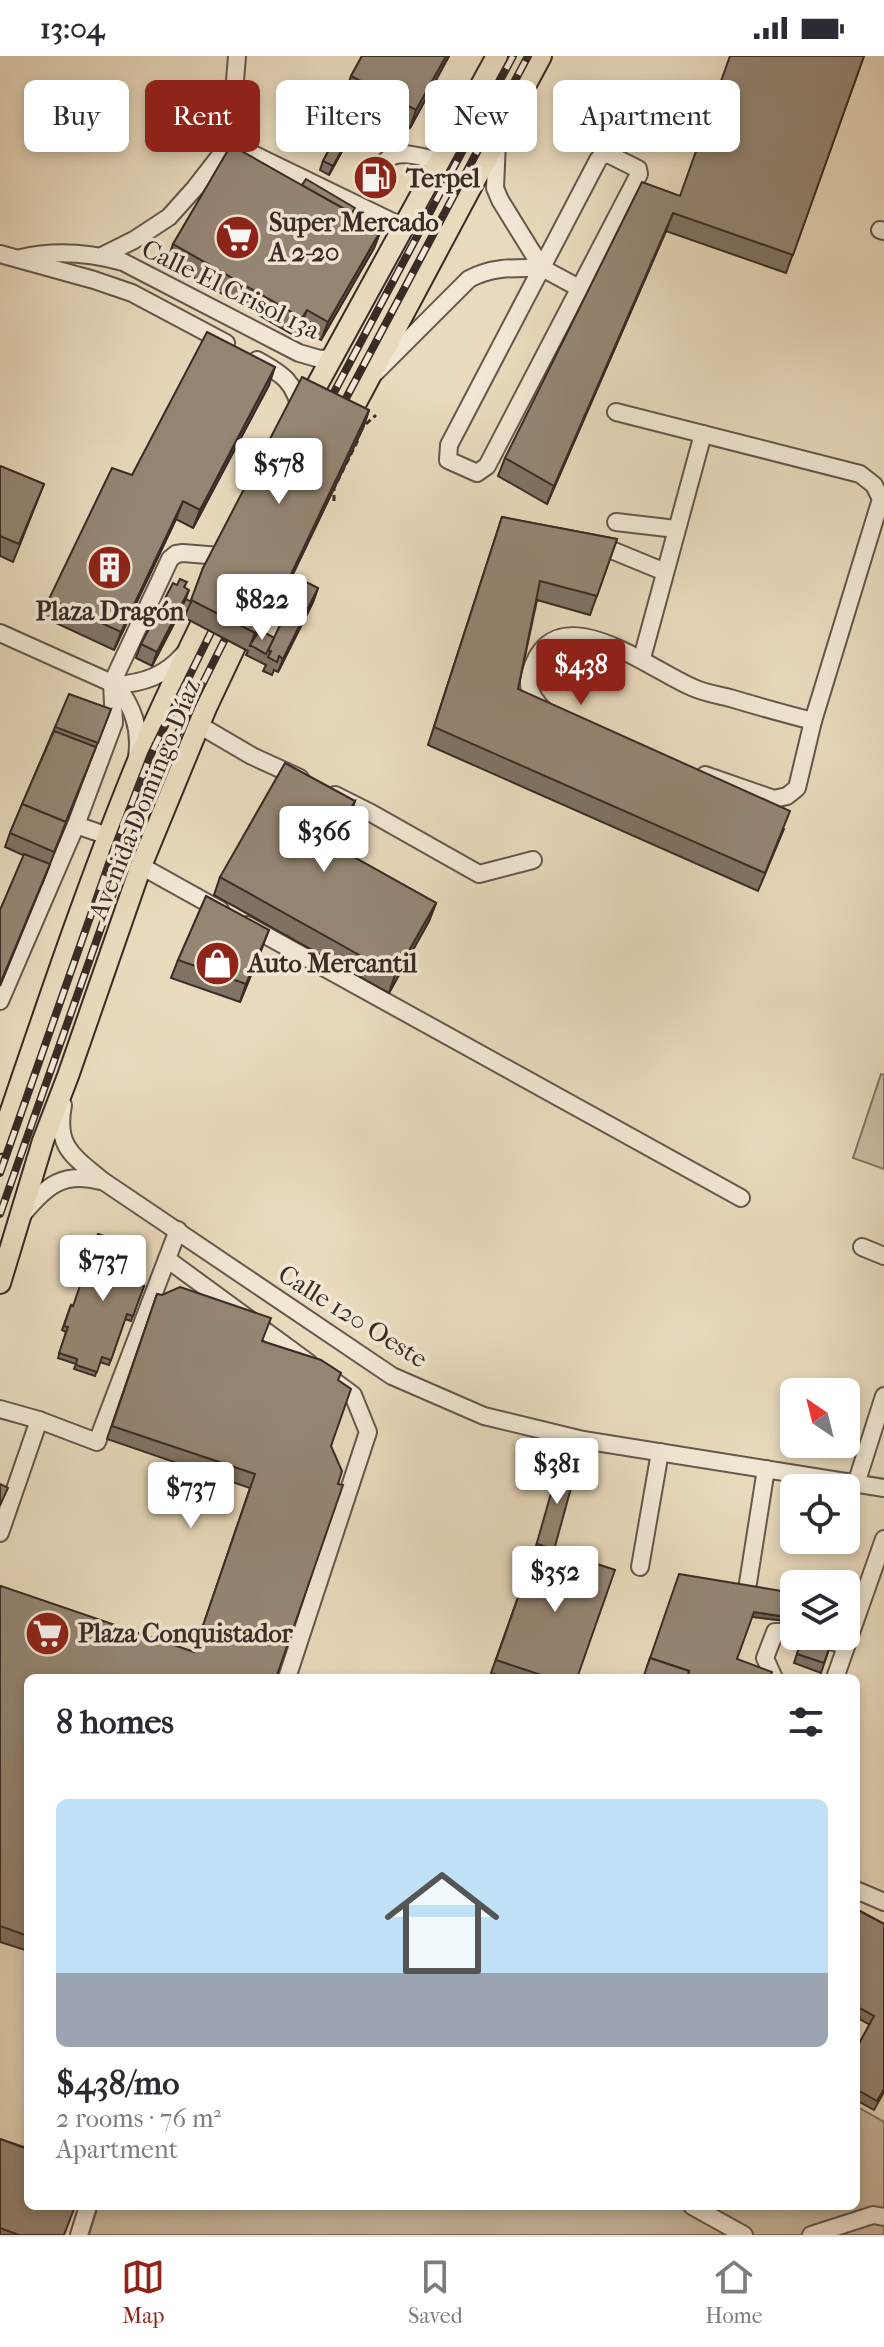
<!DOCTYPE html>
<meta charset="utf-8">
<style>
:root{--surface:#fff;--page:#f7f7f7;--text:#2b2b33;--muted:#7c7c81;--line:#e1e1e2;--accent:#8f2418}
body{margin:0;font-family:"IM FELL French Canon",serif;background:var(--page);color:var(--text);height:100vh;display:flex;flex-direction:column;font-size:30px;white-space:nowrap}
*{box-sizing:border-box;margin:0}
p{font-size:26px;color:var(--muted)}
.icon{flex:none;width:44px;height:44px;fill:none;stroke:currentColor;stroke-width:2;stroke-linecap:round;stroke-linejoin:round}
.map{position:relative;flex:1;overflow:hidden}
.details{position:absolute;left:24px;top:1618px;width:836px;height:536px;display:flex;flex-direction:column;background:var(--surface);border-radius:12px;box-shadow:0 4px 12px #0003}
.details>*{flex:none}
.top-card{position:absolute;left:24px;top:24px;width:836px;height:72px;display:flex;gap:16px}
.needle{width:52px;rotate:325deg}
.controls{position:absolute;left:780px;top:1322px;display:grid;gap:16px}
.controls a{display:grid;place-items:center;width:80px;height:80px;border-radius:12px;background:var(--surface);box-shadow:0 4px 12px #0003;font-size:40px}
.price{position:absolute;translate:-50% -68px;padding:0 18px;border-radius:8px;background:#fff;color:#222;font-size:26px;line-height:52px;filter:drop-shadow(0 2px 4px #0008)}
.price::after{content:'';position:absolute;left:50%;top:48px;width:24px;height:18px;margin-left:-12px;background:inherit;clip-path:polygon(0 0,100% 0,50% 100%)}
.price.selected{background:var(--accent);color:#fff}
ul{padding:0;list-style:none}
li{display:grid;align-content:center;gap:16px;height:424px;padding:0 32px}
li span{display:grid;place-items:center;height:248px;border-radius:12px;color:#555}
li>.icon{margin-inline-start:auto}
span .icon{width:144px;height:144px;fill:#fffc;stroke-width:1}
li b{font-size:34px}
h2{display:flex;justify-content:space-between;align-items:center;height:96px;padding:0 32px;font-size:34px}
.pill{padding:0 28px;border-radius:12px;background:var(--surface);box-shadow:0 4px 12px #0003;font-size:28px;line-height:72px}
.pill.selected{background:var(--accent);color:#fff}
.status{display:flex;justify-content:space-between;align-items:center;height:56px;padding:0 40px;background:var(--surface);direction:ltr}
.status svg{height:22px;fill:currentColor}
.tab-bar{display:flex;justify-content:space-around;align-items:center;height:112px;border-top:2px solid var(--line);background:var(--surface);font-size:22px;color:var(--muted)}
.tab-bar a{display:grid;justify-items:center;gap:4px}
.tab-bar .selected{color:var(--accent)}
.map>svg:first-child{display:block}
.green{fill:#cbbca3;stroke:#827464;stroke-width:2}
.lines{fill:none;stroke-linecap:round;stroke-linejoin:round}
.minor-tunnel{stroke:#c6b79f;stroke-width:16;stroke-dasharray:16 8;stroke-linecap:butt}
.minor-casing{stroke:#65574b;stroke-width:20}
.major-casing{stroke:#392b25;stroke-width:24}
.path{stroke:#392b25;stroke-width:3;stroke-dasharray:6 4;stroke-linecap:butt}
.minor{stroke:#f1e7d4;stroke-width:16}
.major{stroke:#e9dabd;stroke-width:20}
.rail-casing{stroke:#392b25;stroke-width:8}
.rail{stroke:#f1e7d4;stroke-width:5;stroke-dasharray:15;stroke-linecap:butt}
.wall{fill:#807364;stroke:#392b25;stroke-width:2}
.shaded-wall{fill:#685e51;stroke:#392b25;stroke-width:2}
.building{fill:#958674;stroke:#392b25;stroke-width:2}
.labels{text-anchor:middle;stroke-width:7;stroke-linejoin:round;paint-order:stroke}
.poi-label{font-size:26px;font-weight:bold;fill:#392b25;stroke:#f1e7d4;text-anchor:start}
.street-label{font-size:26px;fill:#392b25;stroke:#f1e7d4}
</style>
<div class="status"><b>13:04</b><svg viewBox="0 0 49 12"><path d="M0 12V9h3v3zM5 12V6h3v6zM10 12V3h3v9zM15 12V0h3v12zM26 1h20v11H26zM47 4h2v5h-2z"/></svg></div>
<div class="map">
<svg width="884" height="2179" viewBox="0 0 884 2179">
<rect width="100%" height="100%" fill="#e9dabd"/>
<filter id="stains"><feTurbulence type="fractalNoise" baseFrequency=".0025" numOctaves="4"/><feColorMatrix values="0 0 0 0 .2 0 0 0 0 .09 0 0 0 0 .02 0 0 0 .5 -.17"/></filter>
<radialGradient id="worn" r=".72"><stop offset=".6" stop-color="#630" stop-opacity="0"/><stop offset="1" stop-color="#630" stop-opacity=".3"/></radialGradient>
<g class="green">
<path d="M881 1018 884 1019V1113L853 1102Z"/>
<path d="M856 2050 884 2066V2179H89L98 2150H856Z"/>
</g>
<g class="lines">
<path class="minor-tunnel" d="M365 139 385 106"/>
<defs>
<g id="minor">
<path d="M497 85 495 132 500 144 542 212 579 232"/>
<path d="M230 87 403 171"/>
<path d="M608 98 638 113 639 118 487 410 477 417 448 404 449 389 598 104 601 100Z"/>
<path d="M385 106C396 91 423 102 440 105"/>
<path d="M880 174 884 175"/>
<path d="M0 198 94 224 132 237 226 287"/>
<path d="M102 200 134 184 169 161 195 132 230 87 237 0"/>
<path d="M21 202C54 194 90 197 123 206L299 297 320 303 331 302"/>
<path d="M257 304C283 318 295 326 301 357"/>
<path d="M376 316 469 223C493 210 516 212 542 212"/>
<path d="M616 356 860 418 874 429 881 443 813 665 797 732 787 740 774 743 705 719"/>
<path d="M616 466 676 473"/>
<path d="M609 493 665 516"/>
<path d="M0 577 116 629C143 627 165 620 183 599"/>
<path d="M642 602 703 378"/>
<path d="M116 629C133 651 141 673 137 701"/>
<path d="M546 656C535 646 526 633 530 619 553 533 649 614 694 632 705 637 718 639 730 642 757 650 785 658 813 665"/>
<path d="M199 669 252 700 300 722"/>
<path d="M335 739 371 757 479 818 533 804"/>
<path d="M76 769 108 780"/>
<path d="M141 810 220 854"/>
<path d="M247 869 741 1142"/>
<path d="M0 945 76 769 114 667 112 627 170 503 176 498 183 497 232 501"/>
<path d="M63 1049C55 1091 73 1100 103 1125L392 1320 484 1360 583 1384 884 1432"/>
<path d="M23 1158C46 1130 63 1115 101 1125"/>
<path d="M862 1191 884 1200"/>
<path d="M167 1203 309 1307"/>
<path d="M0 1353 39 1364 97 1386 178 1174"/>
<path d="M856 1428 884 1340"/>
<path d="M0 1477 39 1364"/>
<path d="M640 1511 660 1396"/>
<path d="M748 1527 766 1413"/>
<path d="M817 1580 846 1590"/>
<path d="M287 1622 368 1376 353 1339 334 1325"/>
<path d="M774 1622 765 1602 775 1576H794"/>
<path d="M835 1622 884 1483"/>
<path d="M856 1834 884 1846"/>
<path d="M692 2150 744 2179"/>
<path d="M79 2179 88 2150"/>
<path d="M811 2179 873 2159 884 2161"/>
</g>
<g id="major">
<path d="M305 351 497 0"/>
<path d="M343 371 541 0"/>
<path d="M0 1087C43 961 85 835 135 712 158 656 185 601 212 546"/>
<path d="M0 1227 43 1085 68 1020 141 810 206 652 247 565"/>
</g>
</defs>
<use href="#minor" class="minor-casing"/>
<use href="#major" class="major-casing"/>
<g class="path">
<path d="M366 368 376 359"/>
<path d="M334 445V432L359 382"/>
<path d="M283 534 292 538 295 533 299 535"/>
</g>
<use href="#minor" class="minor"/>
<use href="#major" class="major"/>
<defs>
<g id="rail">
<path d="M323 357 513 0"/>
<path d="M335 363 528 0"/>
<path d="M0 1117 113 796 151 698 221 556"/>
<path d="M0 1158 126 801 163 707 235 563"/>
</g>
</defs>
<use href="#rail" class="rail-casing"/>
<use href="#rail" class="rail"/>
</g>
<g class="wall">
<path d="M362 0H449L410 72 345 38 351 20Z"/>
<path d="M864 0 786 217 666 175 547 448 498 420 505 402 680 140Z"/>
<path d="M321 48 363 71 358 81 351 77 347 86 329 119 320 114 323 105 337 79 319 69 322 60 317 58Z"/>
<path d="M353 158 381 174 374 192 321 284 300 272 295 280 167 206 173 188Z"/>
<path d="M269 329 193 472 176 463 114 594 43 561 49 543 132 419Z"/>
<path d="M369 354 363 372 269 568 263 576 274 582 318 532 313 546 278 616 274 614 272 619 263 615 266 609 246 599 248 595 185 562V560L182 567 176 564 152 610 136 602 141 588 185 532 186 543 191 546 203 512Z"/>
<path d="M0 410 44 428 13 506 0 500Z"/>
<path d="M502 461 617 483 590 559 537 544 518 633 784 773 758 835 428 689Z"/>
<path d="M111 653 50 808 43 826 23 799 5 791 10 777 55 671Z"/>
<path d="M355 745 348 763 333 790 436 847 429 865 389 937 214 839 220 821Z"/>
<path d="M262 892 240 946 171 922 178 904Z"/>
<path d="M126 1191 134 1205 137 1228 144 1230 131 1265 125 1263 109 1309 100 1306 95 1320 74 1313 76 1308 58 1302 66 1276 62 1274 71 1249 73 1250Z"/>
<path d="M157 1238 262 1285 338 1324 331 1390 276 1622H28V1895L0 1886V1533L194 1596 250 1432 107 1383Z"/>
<path d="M554 1494 577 1622H505L491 1617 532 1502Z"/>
<path d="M803 1580 830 1590 821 1617 794 1607Z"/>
<path d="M856 1853 884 1868V2036L874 2054 856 2044V1993L870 1969 856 1961Z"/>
<path d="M0 2083 24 2091 64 2179H0Z"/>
</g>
<g class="shaded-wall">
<path d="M446 0H449L410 72 416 54Z"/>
<path d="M351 77 347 86 329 119 333 110Z"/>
<path d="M673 157 666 175 547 448 554 430Z"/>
<path d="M381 174 374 192 321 284 328 266Z"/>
<path d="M307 254 300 272 295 280 302 262Z"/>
<path d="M275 311 269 329 193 472 200 454Z"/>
<path d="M369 354 363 372 269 568 251 590H250L255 577Z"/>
<path d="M183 445 176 463 114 594 121 576Z"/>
<path d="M318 532 313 546 278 616 283 603Z"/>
<path d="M189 534 184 548 152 610 157 596Z"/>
<path d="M355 745 348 763 324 806 331 788Z"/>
<path d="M50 808 43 826 0 930V928Z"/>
<path d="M436 847 429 865 389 937 395 919Z"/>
<path d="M269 874 262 892 240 946 246 928Z"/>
<path d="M754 1556 794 1562V1566L752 1561Z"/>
</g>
<g class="building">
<path d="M362 0H446L416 54 351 20Z"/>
<path d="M730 0H864L793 199 673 157 554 430 505 402 642 126 680 140Z"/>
<path d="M326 40 367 62 361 72 346 63 342 71 323 60 327 52 321 48Z"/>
<path d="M341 72 351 77 333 110 323 105Z"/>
<path d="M231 89 381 174 328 266 307 254 302 262 173 188Z"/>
<path d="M306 123 355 152 352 157 302 129Z"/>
<path d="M207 276 275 311 200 454 183 445 121 576 49 543 112 412 132 419Z"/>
<path d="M302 321 369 354 276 550 255 577 191 544 203 512Z"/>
<path d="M0 410 44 428 19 488 0 480Z"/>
<path d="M502 461 617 483 597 540 540 525 518 633 790 755 765 817 434 671Z"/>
<path d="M180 523 187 526 184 531 189 534 157 596 141 588 173 527 177 529Z"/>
<path d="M302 524 318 532 283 603 279 600 277 606 268 601 271 595 268 594Z"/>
<path d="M186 543 191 546 184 562 177 559Z"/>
<path d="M260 574 274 582 266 598 250 589Z"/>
<path d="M69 638 111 653 98 687 55 671Z"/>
<path d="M54 675 96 691 64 770 66 766 22 748Z"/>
<path d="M285 707 355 745 331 788 436 847 395 919 220 821Z"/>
<path d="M22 748 66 766 54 796 10 777Z"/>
<path d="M24 798 50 808 0 928V854Z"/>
<path d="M206 840 269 874 246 928 178 904Z"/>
<path d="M98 1178 128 1188 126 1191 138 1195 134 1205 144 1208 137 1228 144 1230 133 1260 127 1258 111 1304 102 1301 97 1316 76 1309 77 1303 59 1297 68 1271 64 1270 71 1249 73 1250Z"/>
<path d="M180 1231 271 1262 262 1285 321 1304 341 1317 338 1324 351 1333 331 1390 342 1415 338 1428 343 1429 276 1622H28V1880L0 1870V1533L1 1530 194 1596 255 1418 112 1370 157 1238 162 1239Z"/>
<path d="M560 1406 577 1410 554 1494 537 1488 534 1497Z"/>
<path d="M0 1428 8 1432 0 1449Z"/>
<path d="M537 1488 615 1514 577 1622H550L496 1604Z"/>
<path d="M679 1518 794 1537V1562L754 1556 737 1603 772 1616 770 1622H695L688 1620 689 1615 650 1602 647 1611Z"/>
<path d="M803 1580 830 1590 824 1607 797 1598Z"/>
<path d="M650 1602 689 1615 687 1622H643Z"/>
<path d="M856 1853 884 1868V2033L877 2045 856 2033V1993L874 1960 856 1950Z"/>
<path d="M28 2080V2150H75L64 2179H19L0 2172V2083L24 2092Z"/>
</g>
<defs>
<symbol id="fuel-disc" viewBox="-11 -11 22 22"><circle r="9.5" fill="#8f2418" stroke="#f1e7d4"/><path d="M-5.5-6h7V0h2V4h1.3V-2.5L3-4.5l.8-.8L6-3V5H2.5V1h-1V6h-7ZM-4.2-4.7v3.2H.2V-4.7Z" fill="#fff"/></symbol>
<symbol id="supermarket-disc" viewBox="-11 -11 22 22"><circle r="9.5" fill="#8f2418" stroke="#f1e7d4"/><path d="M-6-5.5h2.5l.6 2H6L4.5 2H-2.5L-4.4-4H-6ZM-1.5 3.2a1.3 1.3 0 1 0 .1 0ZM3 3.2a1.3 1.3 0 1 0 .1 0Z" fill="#fff"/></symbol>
<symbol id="building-disc" viewBox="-11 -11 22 22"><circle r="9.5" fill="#8f2418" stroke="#f1e7d4"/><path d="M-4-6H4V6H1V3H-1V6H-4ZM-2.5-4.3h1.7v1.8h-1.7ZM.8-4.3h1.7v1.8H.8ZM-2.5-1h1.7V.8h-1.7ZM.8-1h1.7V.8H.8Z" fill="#fff"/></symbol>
<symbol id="shop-disc" viewBox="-11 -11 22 22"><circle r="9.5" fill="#8f2418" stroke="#f1e7d4"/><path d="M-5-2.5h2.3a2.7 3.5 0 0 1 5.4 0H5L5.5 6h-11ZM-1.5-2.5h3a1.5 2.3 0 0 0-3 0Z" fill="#fff"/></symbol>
</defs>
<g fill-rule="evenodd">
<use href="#fuel-disc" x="350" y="96" width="51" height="51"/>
<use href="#supermarket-disc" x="212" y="156" width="51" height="51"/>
<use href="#building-disc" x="84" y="486" width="51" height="51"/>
<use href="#shop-disc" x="192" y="882" width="51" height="51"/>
<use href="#supermarket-disc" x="22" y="1552" width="51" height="51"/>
</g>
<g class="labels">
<g class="poi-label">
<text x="406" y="131">Terpel</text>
<text x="269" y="175">Super Mercado<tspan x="269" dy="30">A 2-20</tspan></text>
<text x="110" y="564" text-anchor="middle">Plaza Dragón</text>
<text x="248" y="916">Auto Mercantil</text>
<text x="78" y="1586">Plaza Conquistador</text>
</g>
<g class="street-label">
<text transform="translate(231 233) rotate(26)" y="9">Calle El Crisol 13a</text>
<text transform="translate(144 743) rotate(-68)" y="9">Avenida Domingo Díaz</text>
<text transform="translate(353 1260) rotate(32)" y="9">Calle 120 Oeste</text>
</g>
</g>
<rect width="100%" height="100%" filter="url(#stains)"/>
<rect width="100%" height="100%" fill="url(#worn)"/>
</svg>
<div class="controls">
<a><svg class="needle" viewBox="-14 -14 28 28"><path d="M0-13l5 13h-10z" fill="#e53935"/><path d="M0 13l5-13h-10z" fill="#7c7c81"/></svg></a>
<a><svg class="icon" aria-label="locate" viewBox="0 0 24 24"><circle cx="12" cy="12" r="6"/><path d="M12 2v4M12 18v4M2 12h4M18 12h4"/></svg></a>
<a><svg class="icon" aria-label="layers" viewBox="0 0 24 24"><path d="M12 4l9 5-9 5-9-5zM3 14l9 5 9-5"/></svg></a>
</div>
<b class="price" style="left:279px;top:450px">$578</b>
<b class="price" style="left:262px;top:586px">$822</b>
<b class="price selected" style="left:581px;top:651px">$438</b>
<b class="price" style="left:324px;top:818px">$366</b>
<b class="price" style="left:103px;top:1247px">$737</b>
<b class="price" style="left:557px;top:1450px">$381</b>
<b class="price" style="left:191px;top:1474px">$737</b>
<b class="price" style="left:555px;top:1558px">$352</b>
<div class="top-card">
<a class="pill">Buy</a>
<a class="pill selected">Rent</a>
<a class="pill">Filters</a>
<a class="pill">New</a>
<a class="pill">Apartment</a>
</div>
<section class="details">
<h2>8 homes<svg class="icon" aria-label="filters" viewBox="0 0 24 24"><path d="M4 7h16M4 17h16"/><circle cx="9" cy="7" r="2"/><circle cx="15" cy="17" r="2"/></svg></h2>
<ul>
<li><span style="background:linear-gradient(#bfe0f5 70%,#9aa5b1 0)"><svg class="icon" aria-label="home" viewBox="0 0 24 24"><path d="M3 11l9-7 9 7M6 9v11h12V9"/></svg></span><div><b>$438/mo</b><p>2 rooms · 76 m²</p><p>Apartment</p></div></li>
</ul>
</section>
</div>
<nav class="tab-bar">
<a class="selected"><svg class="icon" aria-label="map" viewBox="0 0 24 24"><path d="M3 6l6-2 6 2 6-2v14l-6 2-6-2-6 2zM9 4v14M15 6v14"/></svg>Map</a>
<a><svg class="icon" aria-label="saved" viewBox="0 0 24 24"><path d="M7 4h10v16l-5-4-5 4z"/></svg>Saved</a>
<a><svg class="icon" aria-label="home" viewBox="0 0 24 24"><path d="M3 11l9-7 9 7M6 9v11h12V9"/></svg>Home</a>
</nav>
